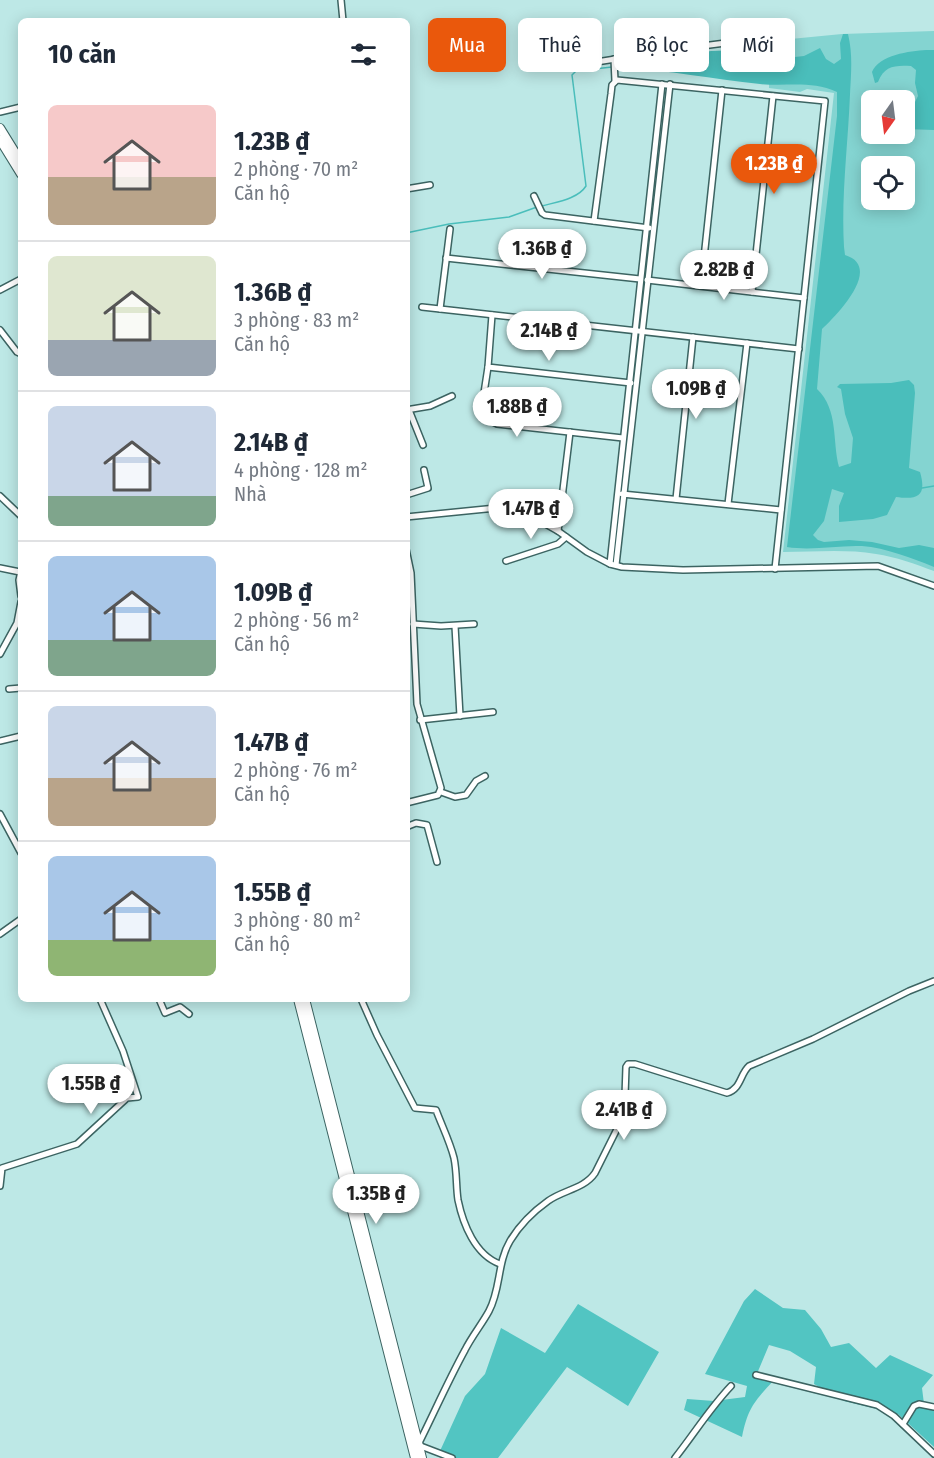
<!DOCTYPE html>
<html lang="vi">
<meta charset="utf-8">
<style>
:root{--surface:#fff;--page:#f6f6f7;--text:#1f2937;--muted:#747a83;--line:#e0e1e3;--accent:#ea580c}
body{margin:0;font-family:"Fira Sans Condensed",sans-serif;background:var(--page);color:var(--text);height:100vh;display:flex;flex-direction:column;font-size:22px;white-space:nowrap}
*{box-sizing:border-box;margin:0}
p{font-size:20px;color:var(--muted)}
.icon{flex:none;width:33px;height:33px;fill:none;stroke:currentColor;stroke-width:2;stroke-linecap:round;stroke-linejoin:round}
.map{position:relative;flex:1;overflow:hidden}
.details{position:absolute;left:18px;top:18px;width:392px;height:984px;display:flex;flex-direction:column;background:var(--surface);border-radius:9px;box-shadow:0 3px 15px #0003}
.details>*{flex:none}
.hud{position:absolute;left:428px;top:18px;width:416px;height:54px;display:flex;gap:12px}
.needle{width:39px;rotate:194deg}
.buttons{position:absolute;left:861px;top:90px;display:grid;gap:12px}
.buttons a{display:grid;place-items:center;width:54px;height:54px;border-radius:9px;background:var(--surface);box-shadow:0 3px 15px #0003;font-size:30px}
.price{position:absolute;translate:-50% -51px;padding:0 14px;border-radius:21px;background:#fff;color:#222;font-size:20px;line-height:39px;filter:drop-shadow(0 2px 3px #0008)}
.price::after{content:'';position:absolute;left:50%;top:36px;width:18px;height:14px;margin-left:-9px;background:inherit;clip-path:polygon(0 0,100% 0,50% 100%)}
.price.current{background:var(--accent);color:#fff}
ul{padding:0;list-style:none}
li{display:flex;align-items:center;gap:18px;height:150px;padding:0 30px}
li+li{border-top:2px solid var(--line)}
li span{display:grid;place-items:center;flex:none;width:168px;height:120px;border-radius:9px;color:#555}
li>.icon{margin-inline-start:auto}
span .icon{width:72px;height:72px;fill:#fffc;stroke-width:1}
li b{font-size:26px}
h2{display:flex;justify-content:space-between;align-items:center;height:72px;padding:0 30px;font-size:26px}
.pill{padding:0 21px;border-radius:9px;background:var(--surface);box-shadow:0 3px 15px #0003;font-size:21px;line-height:54px}
.pill.current{background:var(--accent);color:#fff}
.map>svg:first-child{display:block}
.green{fill:#84d4d1;fill-rule:evenodd}
.forest{fill:#52c5c2}
.water{fill:#4abebb}
.lines{fill:none;stroke-linecap:round;stroke-linejoin:round}
.stream{stroke:#4abebb;stroke-width:1.5}
.minor-casing{stroke:#3c6462;stroke-width:8}
.secondary-casing{stroke:#3c6462;stroke-width:10}
.minor{stroke:#fff;stroke-width:5}
.secondary{stroke:#fff;stroke-width:8}
</style>
<div class="map">
<svg width="934" height="1458" viewBox="0 0 934 1458">
<rect width="100%" height="100%" fill="#bde8e6"/>
<path class="green" d="M934 31V571C915 564 896 557 876 554 846 549 814 552 783 552L834 93 807 89 800 92 769 88 770 41 842 34ZM872 100H904V134H872ZM872 166H904V200H872Z"/>
<g class="forest">
<path d="M755 1289 783 1308 805 1310 821 1329 831 1347 849 1343 876 1368 890 1355 933 1375 922 1388 924 1404 934 1405V1447L898 1414 844 1401 814 1384 816 1367 790 1351 769 1345 756 1376 773 1381C754 1402 748 1408 742 1437L684 1410 687 1399 714 1401 745 1397 747 1386 705 1374 744 1301Z"/>
<path d="M578 1304 659 1352 628 1406 567 1367 498 1458H456L440 1451 465 1396 485 1374 501 1328 545 1353Z"/>
</g>
<g class="water">
<path d="M843 34H848C853 55 851 73 850 94 848 145 841 196 844 247L845 255C884 267 836 316 822 329L817 389C839 410 832 441 839 467L851 463 853 438 845 414 841 389 837 387 840 384 891 383 909 380 914 385 915 393 909 468 920 472C927 496 918 500 896 497L887 515 873 519 839 522V506L844 493 832 489 824 521 813 535 818 540 824 542 849 540 872 542 899 548 919 545 934 548V567C912 558 886 548 862 546 837 545 813 551 787 547L837 116V92C810 80 787 87 760 84 713 79 668 70 621 68L620 65 711 51 737 50 754 46 761 47 772 57 777 59 804 56 820 48 826 59 834 64 841 59 840 43Z"/>
<path d="M926 50H934V130L905 129V106L915 102 918 96 915 83 916 70 911 66C895 65 884 66 878 82L875 83 872 72C879 55 910 51 926 50Z"/>
</g>
<g class="lines">
<g class="stream">
<path d="M542 206C556 202 578 199 586 186L572 75 576 71 621 66"/>
<path d="M406 233 449 224 509 217 537 207"/>
<path d="M922 488 934 486"/>
</g>
<defs>
<g id="minor">
<path d="M341 0 343 21"/>
<path d="M614 59 615 81"/>
<path d="M571 66 679 49 772 37"/>
<path d="M0 112 21 107"/>
<path d="M406 189 430 185"/>
<path d="M534 196 542 213 545 215 649 228"/>
<path d="M594 221 611 94 612 85 617 80 825 101 775 569"/>
<path d="M446 258 640 279"/>
<path d="M647 280 804 298"/>
<path d="M701 286 722 90"/>
<path d="M0 290 21 279"/>
<path d="M752 292 773 96"/>
<path d="M422 307 799 349"/>
<path d="M440 309 450 229"/>
<path d="M492 315 488 367 631 383"/>
<path d="M0 330 17 352 21 354"/>
<path d="M488 367 482 406C483 417 487 420 497 424L623 438"/>
<path d="M406 410 430 406 452 396"/>
<path d="M409 410 423 445"/>
<path d="M622 494 781 510"/>
<path d="M406 495 428 488 424 470"/>
<path d="M0 496 21 516"/>
<path d="M676 499 693 337"/>
<path d="M728 504 747 343"/>
<path d="M406 517 496 508 519 509 558 531 587 552 610 564 622 567 683 570 878 566 934 586"/>
<path d="M558 531 570 432"/>
<path d="M406 549 411 573 417 704 441 788 438 795 406 803"/>
<path d="M506 561 558 544 566 537"/>
<path d="M610 564 662 84"/>
<path d="M616 565 670 84"/>
<path d="M0 568 20 572"/>
<path d="M21 571 19 580 21 596"/>
<path d="M413 624 441 626 474 624"/>
<path d="M455 626 460 716"/>
<path d="M0 654 17 623 21 602"/>
<path d="M9 689 21 688"/>
<path d="M420 720 493 712"/>
<path d="M0 741 21 736"/>
<path d="M441 792 455 797 466 795 476 781 485 776"/>
<path d="M0 814 21 853"/>
<path d="M406 827 416 823 427 825 437 862"/>
<path d="M0 934 21 919"/>
<path d="M159 999 165 1013 180 1007 189 1014"/>
<path d="M361 999 377 1035 415 1108 436 1110C442 1126 450 1142 454 1158 457 1172 456 1187 458 1200 463 1224 475 1255 500 1264"/>
<path d="M0 1186 2 1168 77 1144 127 1098 138 1097 123 1051 100 999"/>
<path d="M756 1375 877 1405 894 1416 934 1454"/>
<path d="M903 1424 914 1406 919 1404 934 1407"/>
<path d="M418 1445C434 1413 448 1381 465 1350 472 1336 482 1324 489 1311 501 1289 497 1263 510 1241 519 1226 534 1211 548 1201 563 1190 584 1189 595 1173L619 1125 625 1096 626 1067 628 1064H635L727 1093C741 1089 740 1074 749 1066L813 1039 909 991 934 981"/>
<path d="M418 1445 452 1458"/>
<path d="M675 1458C694 1434 710 1408 731 1386"/>
</g>
<g id="secondary">
<path d="M0 128 21 162"/>
<path d="M0 140 21 174"/>
<path d="M298 999 415 1458"/>
<path d="M305 999 422 1458"/>
</g>
</defs>
<use href="#minor" class="minor-casing"/>
<use href="#secondary" class="secondary-casing"/>
<use href="#minor" class="minor"/>
<use href="#secondary" class="secondary"/>
</g>
</svg>
<div class="buttons">
<a><svg class="needle" viewBox="-14 -14 28 28"><path d="M0-13l5 13h-10z" fill="#e53935"/><path d="M0 13l5-13h-10z" fill="#747a83"/></svg></a>
<a><svg class="icon" aria-label="locate" viewBox="0 0 24 24"><circle cx="12" cy="12" r="6"/><path d="M12 2v4M12 18v4M2 12h4M18 12h4"/></svg></a>
</div>
<b class="price current" style="left:774px;top:195px">1.23B ₫</b>
<b class="price" style="left:542px;top:280px">1.36B ₫</b>
<b class="price" style="left:724px;top:301px">2.82B ₫</b>
<b class="price" style="left:549px;top:362px">2.14B ₫</b>
<b class="price" style="left:696px;top:420px">1.09B ₫</b>
<b class="price" style="left:517px;top:438px">1.88B ₫</b>
<b class="price" style="left:531px;top:540px">1.47B ₫</b>
<b class="price" style="left:91px;top:1115px">1.55B ₫</b>
<b class="price" style="left:624px;top:1141px">2.41B ₫</b>
<b class="price" style="left:376px;top:1225px">1.35B ₫</b>
<div class="hud">
<a class="pill current">Mua</a>
<a class="pill">Thuê</a>
<a class="pill">Bộ lọc</a>
<a class="pill">Mới</a>
</div>
<section class="details">
<h2>10 căn<svg class="icon" aria-label="filters" viewBox="0 0 24 24"><path d="M4 7h16M4 17h16"/><circle cx="9" cy="7" r="2"/><circle cx="15" cy="17" r="2"/></svg></h2>
<ul>
<li><span style="background:linear-gradient(#f6c9c9 60%,#b9a48a 0)"><svg class="icon" aria-label="home" viewBox="0 0 24 24"><path d="M3 11l9-7 9 7M6 9v11h12V9"/></svg></span><div><b>1.23B ₫</b><p>2 phòng · 70 m²</p><p>Căn hộ</p></div></li>
<li><span style="background:linear-gradient(#dfe7d0 70%,#9aa5b1 0)"><svg class="icon" aria-label="home" viewBox="0 0 24 24"><path d="M3 11l9-7 9 7M6 9v11h12V9"/></svg></span><div><b>1.36B ₫</b><p>3 phòng · 83 m²</p><p>Căn hộ</p></div></li>
<li><span style="background:linear-gradient(#c9d6e8 75%,#7fa58c 0)"><svg class="icon" aria-label="home" viewBox="0 0 24 24"><path d="M3 11l9-7 9 7M6 9v11h12V9"/></svg></span><div><b>2.14B ₫</b><p>4 phòng · 128 m²</p><p>Nhà</p></div></li>
<li><span style="background:linear-gradient(#a9c7e8 70%,#7fa58c 0)"><svg class="icon" aria-label="home" viewBox="0 0 24 24"><path d="M3 11l9-7 9 7M6 9v11h12V9"/></svg></span><div><b>1.09B ₫</b><p>2 phòng · 56 m²</p><p>Căn hộ</p></div></li>
<li><span style="background:linear-gradient(#c9d6e8 60%,#b9a48a 0)"><svg class="icon" aria-label="home" viewBox="0 0 24 24"><path d="M3 11l9-7 9 7M6 9v11h12V9"/></svg></span><div><b>1.47B ₫</b><p>2 phòng · 76 m²</p><p>Căn hộ</p></div></li>
<li><span style="background:linear-gradient(#a9c7e8 70%,#8fb573 0)"><svg class="icon" aria-label="home" viewBox="0 0 24 24"><path d="M3 11l9-7 9 7M6 9v11h12V9"/></svg></span><div><b>1.55B ₫</b><p>3 phòng · 80 m²</p><p>Căn hộ</p></div></li>
</ul>
</section>
</div>
